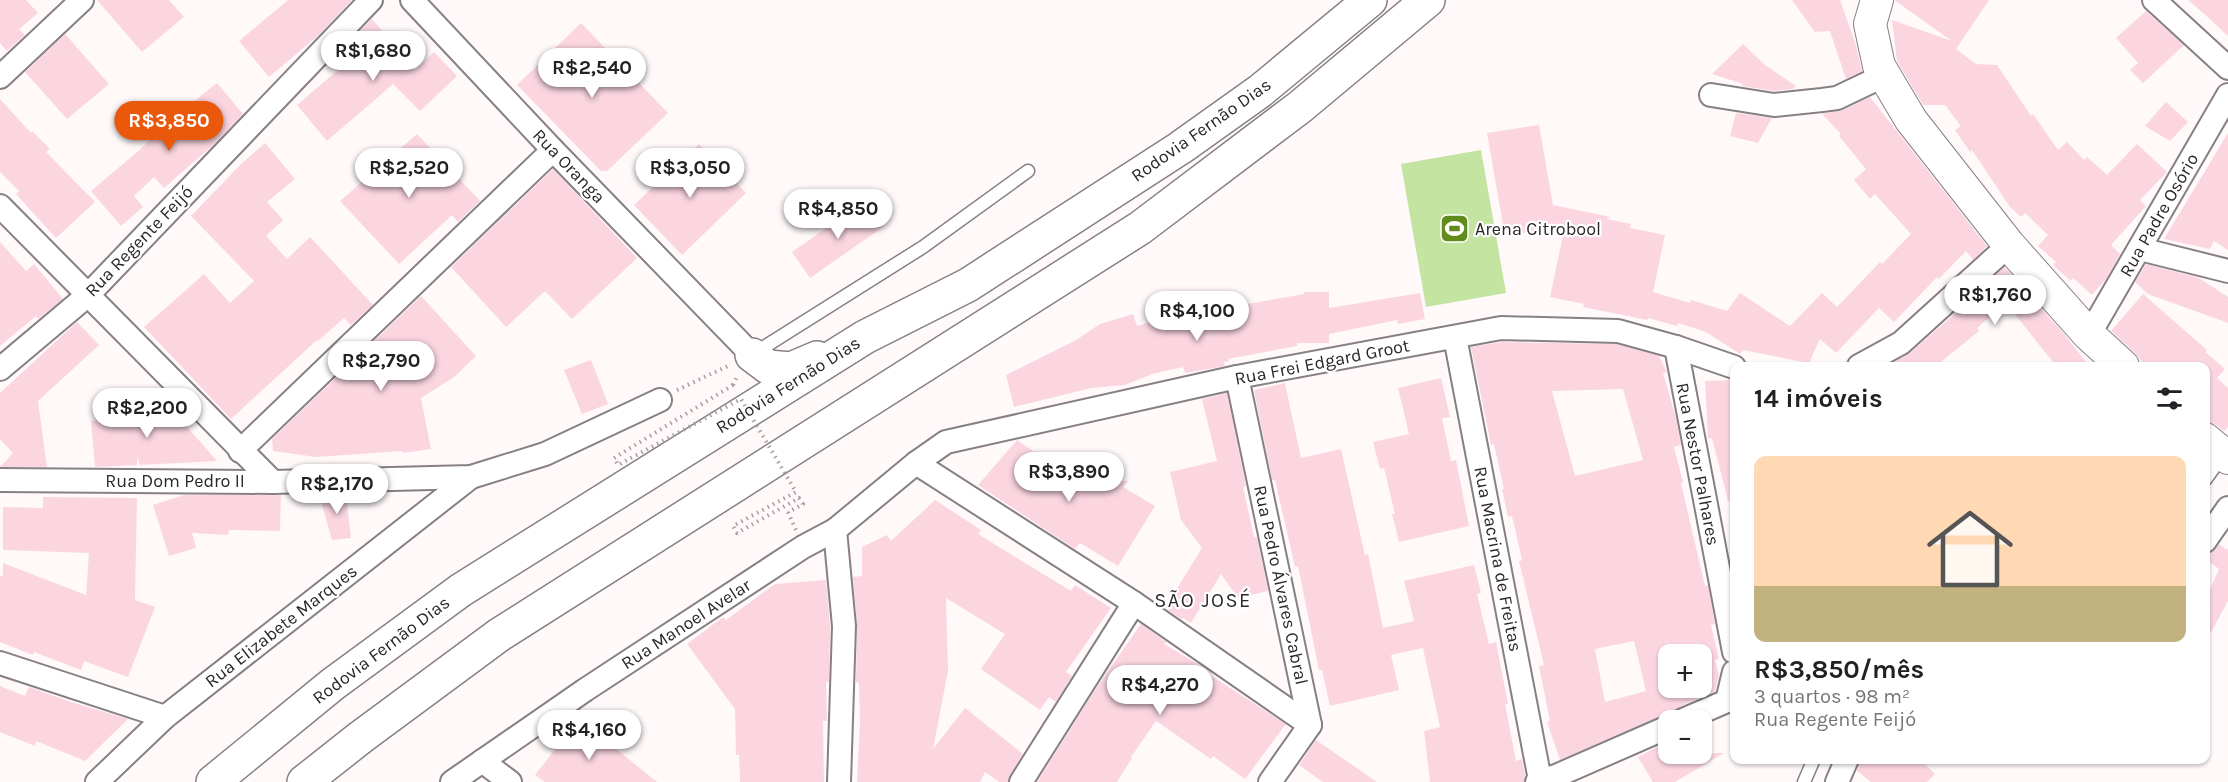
<!DOCTYPE html>
<html lang="pt">
<meta charset="utf-8">
<style>
:root{--surface:#fff;--page:#f2f2f2;--text:#202124;--muted:#757577;--line:#e0e0e0;--accent:#ea580c}
body{margin:0;font-family:Karla,sans-serif;background:var(--page);color:var(--text);height:100vh;display:flex;flex-direction:column;font-size:22px;white-space:nowrap}
*{box-sizing:border-box;margin:0}
p{font-size:20px;color:var(--muted)}
.icon{flex:none;width:33px;height:33px;fill:none;stroke:currentColor;stroke-width:2;stroke-linecap:round;stroke-linejoin:round}
.map{position:relative;flex:1;overflow:hidden}
.panel{position:absolute;left:1730px;top:362px;width:480px;height:402px;display:flex;flex-direction:column;background:var(--surface);border-radius:12px;box-shadow:0 2px 4px #0004}
.panel>*{flex:none}
.tools{position:absolute;left:1658px;top:644px;display:grid;gap:12px}
.tools a{display:grid;place-items:center;width:54px;height:54px;border-radius:12px;background:var(--surface);box-shadow:0 2px 4px #0004;font-size:30px}
.price{position:absolute;translate:-50% -51px;padding:0 14px;border-radius:21px;background:#fff;color:#222;font-size:20px;line-height:39px;filter:drop-shadow(0 2px 3px #0008)}
.price::after{content:'';position:absolute;left:50%;top:36px;width:18px;height:14px;margin-left:-9px;background:inherit;clip-path:polygon(0 0,100% 0,50% 100%)}
.price.current{background:var(--accent);color:#fff}
ul{padding:0;list-style:none}
li{display:grid;align-content:center;gap:12px;height:318px;padding:0 24px}
li+li{border-top:2px solid var(--line)}
li span{display:grid;place-items:center;height:186px;border-radius:12px;color:#555}
li>.icon{margin-inline-start:auto}
span .icon{width:108px;height:108px;fill:#fffc;stroke-width:1}
li b{font-size:26px}
h2{display:flex;justify-content:space-between;align-items:center;height:72px;padding:0 24px;font-size:26px}
.map>svg:first-child{display:block}
.green{fill:#c4e4a1}
.building{fill:#fbd6e1;fill-rule:evenodd}
.lines{fill:none;stroke-linecap:round;stroke-linejoin:round}
.lane-casing{stroke:#878082;stroke-width:15}
.street-casing{stroke:#878082;stroke-width:26}
.secondary-casing{stroke:#878082;stroke-width:34}
.highway-casing{stroke:#878082;stroke-width:36}
.path{stroke:#a49fa0;stroke-width:4;stroke-dasharray:1.5 4.5;stroke-linecap:butt}
.lane{stroke:#fff;stroke-width:12}
.street{stroke:#fff;stroke-width:22}
.secondary{stroke:#fff;stroke-width:32}
.highway{stroke:#fff;stroke-width:33}
.path-bridge{stroke:#a49fa0;stroke-width:4;stroke-dasharray:1.5 4.5;stroke-linecap:butt}
.labels{text-anchor:middle;stroke-width:4.5;stroke-linejoin:round;paint-order:stroke}
.street-label{font-size:18px;fill:#2a2728;stroke:#fff}
.poi-label{font-size:18px;fill:#2a2728;stroke:#fff;text-anchor:start}
.neighbourhood-label{font-size:20px;letter-spacing:1.5px;fill:#2a2728;stroke:#fff}
</style>
<div class="map">
<svg width="2228" height="782" viewBox="0 0 2228 782">
<rect width="100%" height="100%" fill="#fff9fa"/>
<path class="green" d="M1481 150 1506 293 1426 307 1401 164Z"/>
<g class="building">
<path d="M0 0H26L38 13 19 29 25 35 7 51 0 43Z"/>
<path d="M97 0H169L184 17 142 52Z"/>
<path d="M288 0H352L320 34 269 77 239 41Z"/>
<path d="M1792 0H1840L1856 45 1862 71 1846 79 1830 31 1815 32Z"/>
<path d="M1894 0H1989L1956 49 1976 64 1997 65 2031 116 2033 114 2058 150 2067 142 2084 160 2087 157 2107 175 2137 144 2167 172 2140 200 2146 206 2111 245 2120 254 2106 279 2092 295 2073 278 2071 281 2053 265 2056 262 2038 246 2048 235 2025 213 2021 217 2010 207 1972 150 1970 152 1955 130 1961 126 1945 105H1923L1897 61 1892 20 1952 41Z"/>
<path d="M2188 0H2228V36L2211 20Z"/>
<path d="M2146 11 2184 45 2143 83 2130 70 2138 63 2116 38Z"/>
<path d="M372 19 415 70 434 52 457 76 420 111 393 84 327 141 297 105 358 53 355 49 361 43 355 36Z"/>
<path d="M581 23 668 113 607 171H601L517 85Z"/>
<path d="M65 34 109 84 67 119 25 72Z"/>
<path d="M1743 44 1765 65 1796 86 1793 89 1774 91 1742 86 1743 84 1712 74Z"/>
<path d="M217 83 243 114 213 145 164 188 154 177 134 196 143 207 121 226 91 191 136 153 163 128 162 127Z"/>
<path d="M1870 97 1987 246 1973 260 1966 251 1939 279 1937 277 1894 322 1879 308 1836 353 1820 339 1809 363 1743 350 1740 354 1706 332 1678 323 1677 326 1648 318 1647 320 1583 307 1584 304 1550 297 1565 226 1505 236 1487 133 1539 125 1553 205 1611 217 1607 219 1631 224 1630 228 1665 235 1653 292 1690 303 1691 300 1727 311 1740 293 1790 326 1822 293 1837 307 1880 262 1882 264 1911 234 1875 194 1870 199 1854 180 1866 169 1839 136 1841 134 1822 114 1843 110Z"/>
<path d="M0 99 31 133 32 131 50 149 46 152 95 202 56 238 16 194 19 191 0 172Z"/>
<path d="M2166 102 2188 122 2170 141 2145 126Z"/>
<path d="M1736 113 1772 118 1758 143 1730 136Z"/>
<path d="M2228 133V250L2214 241 2210 249 2164 239Z"/>
<path d="M417 134 480 201 458 222 452 215 399 264 340 201Z"/>
<path d="M265 143 295 179 267 202 283 220 266 236 287 259 310 237 373 305 351 325 344 318 318 341 317 340 231 419 144 327 204 274 230 303 254 281 191 216 241 164Z"/>
<path d="M699 144 746 193 682 255 634 205Z"/>
<path d="M553 169 637 258 572 319 545 291 506 327 451 267Z"/>
<path d="M865 201 883 227 810 278 792 252Z"/>
<path d="M0 242 26 271 34 264 63 299 38 319 36 316 0 346Z"/>
<path d="M2146 264 2199 278 2228 297V323L2148 294 2135 282Z"/>
<path d="M2005 267 2065 335 2089 366H2056L2006 303 1977 328 1979 331 1936 366H1887L1910 353 1990 283 1989 281Z"/>
<path d="M1304 292H1329V308L1420 293 1425 319 1398 324 1397 320 1329 334V343H1297V346L1228 359 1229 361 1224 362 1225 366 1185 373 1183 367 1152 374 1125 385 1091 388 1014 407 1006 375 1076 340 1100 324 1133 314 1137 326 1166 318 1168 325 1219 311V309L1304 294Z"/>
<path d="M2143 294 2207 350 2205 352 2225 369 2217 378 2228 388V427L2224 431 2216 425 2205 421V366H2146L2135 353 2111 331Z"/>
<path d="M421 296 476 356 454 377 421 398 431 449 403 453 402 451 316 457 273 451 272 439Z"/>
<path d="M77 322 99 345 38 401 47 467H0L13 453 0 439V393Z"/>
<path d="M1502 342 1616 344 1659 356 1667 372 1663 373 1676 418 1681 445 1674 447 1683 482 1681 483 1705 586 1708 585 1715 624 1711 625 1719 659 1715 660 1719 675 1715 691 1687 703 1671 714 1663 715 1560 760 1547 722 1550 721 1539 666 1544 665 1519 561 1522 560 1512 516 1508 517 1502 489H1504L1494 444 1491 445 1471 347ZM1623 389 1643 460 1575 476 1552 391ZM1634 641 1646 691 1605 702 1595 649ZM1668 654H1701V687H1668Z"/>
<path d="M591 360 608 404 582 414 564 370Z"/>
<path d="M1441 378 1450 417 1442 418 1451 461 1456 460 1469 526 1399 542 1392 514H1395L1384 468 1380 469 1373 442 1409 434 1398 388Z"/>
<path d="M1734 380V501H1728L1712 438 1708 439 1705 381Z"/>
<path d="M1285 383 1301 458 1341 449 1365 555 1368 554 1383 628 1414 621 1404 581 1474 565 1481 593 1477 594 1489 644 1496 642 1508 704H1505L1516 761 1522 759 1525 776 1524 782H1430L1424 731 1440 727 1423 648 1391 655 1399 690 1330 706 1322 670H1319L1298 566 1295 567 1275 480H1272L1254 390Z"/>
<path d="M1227 393 1246 486 1243 487 1254 537H1257L1268 591 1238 598 1221 574 1191 623 1183 618 1181 619 1165 608 1202 548 1181 520 1170 472 1217 461 1202 399Z"/>
<path d="M160 396 217 461 140 465 137 456V465L95 467 91 421 130 418Z"/>
<path d="M1017 440 1074 480 1128 481 1123 487 1155 506 1118 566 1080 543 1075 549 978 485Z"/>
<path d="M319 494H346L351 538 332 540Z"/>
<path d="M184 495H281L280 531 229 530 228 535 192 533 196 548 169 556 153 505Z"/>
<path d="M43 497 137 498 135 600 155 607 128 677 84 661 81 670 34 652 33 655 0 642V576H3V563L86 595 89 553 3 550V507L43 508Z"/>
<path d="M935 500 981 530 978 534 1025 563 1071 591 1075 585 1111 608 1066 672 1072 676 1056 702 1049 697 1040 710 981 669 1005 634 946 598 948 671 933 749 965 708 1023 754 1010 775 1008 782H999L985 772 980 782H857L860 722 859 683 856 682 857 626 853 577 862 576V547L887 535 891 541Z"/>
<path d="M2219 544 2227 550 2228 548V601L2205 643V601L2219 569 2206 559Z"/>
<path d="M826 580 830 626 829 682H826L827 721H823L824 782H740L739 755H736L735 709 687 644 723 617 726 620 775 584Z"/>
<path d="M1141 624 1166 642 1164 644 1203 667 1211 673 1210 675 1286 724 1245 779 1213 756 1211 759 1156 721 1131 757 1132 758 1117 782H1037L1094 691Z"/>
<path d="M0 686 25 696 29 687 71 702 128 719 85 761 36 741 35 746 0 732Z"/>
<path d="M579 719 657 782H545L535 775Z"/>
<path d="M1316 740 1377 782H1323L1299 765Z"/>
<path d="M1663 744 1668 753H1724L1675 782H1653L1638 757Z"/>
<path d="M1860 759H1920L1935 774 1927 782H1871L1857 771Z"/>
</g>
<g class="lines">
<defs>
<g id="lane">
<path d="M753 354 923 247 1028 171"/>
<path d="M2205 480 2223 455"/>
<path d="M1804 782 1814 759"/>
</g>
<g id="street">
<path d="M412 0 553 150 752 355"/>
<path d="M2154 0 2228 68"/>
<path d="M0 77 82 0"/>
<path d="M1711 95 1774 105 1822 100 1837 98 1885 75"/>
<path d="M0 206 273 482"/>
<path d="M2140 249 2228 271"/>
<path d="M2089 335 2228 95"/>
<path d="M1455 337 1540 780"/>
<path d="M1676 347 1734 652"/>
<path d="M1859 366 1901 343 2009 245"/>
<path d="M0 369 88 295 371 0"/>
<path d="M1237 377 1310 725 1270 782"/>
<path d="M240 451 553 150"/>
<path d="M916 463 1134 603 1310 725"/>
<path d="M0 480 273 482 471 477 545 454 660 400"/>
<path d="M835 530 844 626 839 782"/>
<path d="M2205 541 2228 508"/>
<path d="M0 663 165 717"/>
<path d="M1683 720 1727 701 1734 672"/>
<path d="M482 761 510 782"/>
<path d="M97 782 165 717 471 477"/>
<path d="M452 782 585 690 803 547 835 530 916 463 946 442 1237 377 1501 328 1618 331 1676 347 1734 367"/>
<path d="M1021 782 1134 603"/>
<path d="M1537 782 1556 776 1668 727"/>
<path d="M1837 782 1847 759"/>
</g>
<g id="secondary">
<path d="M1877 0 1870 24 1879 66 1911 120 2009 245 2089 335 2123 366"/>
<path d="M2205 439 2228 458"/>
</g>
<g id="highway">
<path d="M752 355 768 367 791 369 817 358"/>
<path d="M213 782 333 684 461 590 865 337 968 285 1180 148 1260 91 1370 0"/>
<path d="M304 782 361 737 499 635 1140 228 1300 107 1428 0"/>
</g>
</defs>
<use href="#lane" class="lane-casing"/>
<use href="#street" class="street-casing"/>
<use href="#secondary" class="secondary-casing"/>
<use href="#highway" class="highway-casing"/>
<g class="path">
<path d="M733 385 738 375"/>
<path d="M677 390 730 365"/>
<path d="M788 512 796 530"/>
</g>
<use href="#lane" class="lane"/>
<use href="#street" class="street"/>
<use href="#secondary" class="secondary"/>
<use href="#highway" class="highway"/>
<path class="path-bridge" d="M733 385 614 458 618 465 741 399 796 492 733 526 737 533 799 498 803 504 788 512"/>
</g>
<defs>
<symbol id="stadium-square" viewBox="-11 -11 22 22"><rect x="-9" y="-9" width="18" height="18" rx="4" fill="#618c1c" stroke="#fff"/><path d="M0-5a6.5 5 0 1 0 0 10a6.5 5 0 1 0 0-10ZM-3.5-1.8h7v3.6h-7Z" fill="#fff"/></symbol>
</defs>
<g fill-rule="evenodd">
<use href="#stadium-square" x="1438" y="212" width="33" height="33"/>
</g>
<g class="labels">
<g class="street-label">
<text transform="translate(1201 130) rotate(-35)" y="6">Rodovia Fernão Dias</text>
<text transform="translate(569 166) rotate(46)" y="6">Rua Oranga</text>
<text transform="translate(2159 215) rotate(-60)" y="6">Rua Padre Osório</text>
<text transform="translate(139 241) rotate(-46)" y="6">Rua Regente Feijó</text>
<text transform="translate(1322 362) rotate(-11)" y="6">Rua Frei Edgard Groot</text>
<text transform="translate(788 385) rotate(-32)" y="6">Rodovia Fernão Dias</text>
<text transform="translate(1698 464) rotate(79)" y="6">Rua Nestor Palhares</text>
<text x="175" y="487">Rua Dom Pedro II</text>
<text transform="translate(1498 559) rotate(79)" y="6">Rua Macrina de Freitas</text>
<text transform="translate(1281 585) rotate(78)" y="6">Rua Pedro Álvares Cabral</text>
<text transform="translate(686 624) rotate(-33)" y="6">Rua Manoel Avelar</text>
<text transform="translate(281 626) rotate(-38)" y="6">Rua Elizabete Marques</text>
<text transform="translate(381 650) rotate(-37)" y="6">Rodovia Fernão Dias</text>
</g>
<g class="poi-label">
<text x="1475" y="235">Arena Citrobool</text>
</g>
<g class="neighbourhood-label">
<text x="1203" y="607">SÃO JOSÉ</text>
</g>
</g>
</svg>
<div class="tools">
<a>+</a>
<a>−</a>
</div>
<b class="price" style="left:373px;top:82px">R$1,680</b>
<b class="price" style="left:592px;top:99px">R$2,540</b>
<b class="price current" style="left:169px;top:152px">R$3,850</b>
<b class="price" style="left:409px;top:199px">R$2,520</b>
<b class="price" style="left:690px;top:199px">R$3,050</b>
<b class="price" style="left:838px;top:240px">R$4,850</b>
<b class="price" style="left:1995px;top:326px">R$1,760</b>
<b class="price" style="left:1197px;top:342px">R$4,100</b>
<b class="price" style="left:381px;top:392px">R$2,790</b>
<b class="price" style="left:147px;top:439px">R$2,200</b>
<b class="price" style="left:1069px;top:503px">R$3,890</b>
<b class="price" style="left:337px;top:515px">R$2,170</b>
<b class="price" style="left:1160px;top:716px">R$4,270</b>
<b class="price" style="left:589px;top:761px">R$4,160</b>
<section class="panel">
<h2>14 imóveis<svg class="icon" aria-label="filters" viewBox="0 0 24 24"><path d="M4 7h16M4 17h16"/><circle cx="9" cy="7" r="2"/><circle cx="15" cy="17" r="2"/></svg></h2>
<ul>
<li><span style="background:linear-gradient(#ffd9b3 70%,#c2b280 0)"><svg class="icon" aria-label="home" viewBox="0 0 24 24"><path d="M3 11l9-7 9 7M6 9v11h12V9"/></svg></span><div><b>R$3,850/mês</b><p>3 quartos · 98 m²</p><p>Rua Regente Feijó</p></div></li>
</ul>
</section>
</div>
